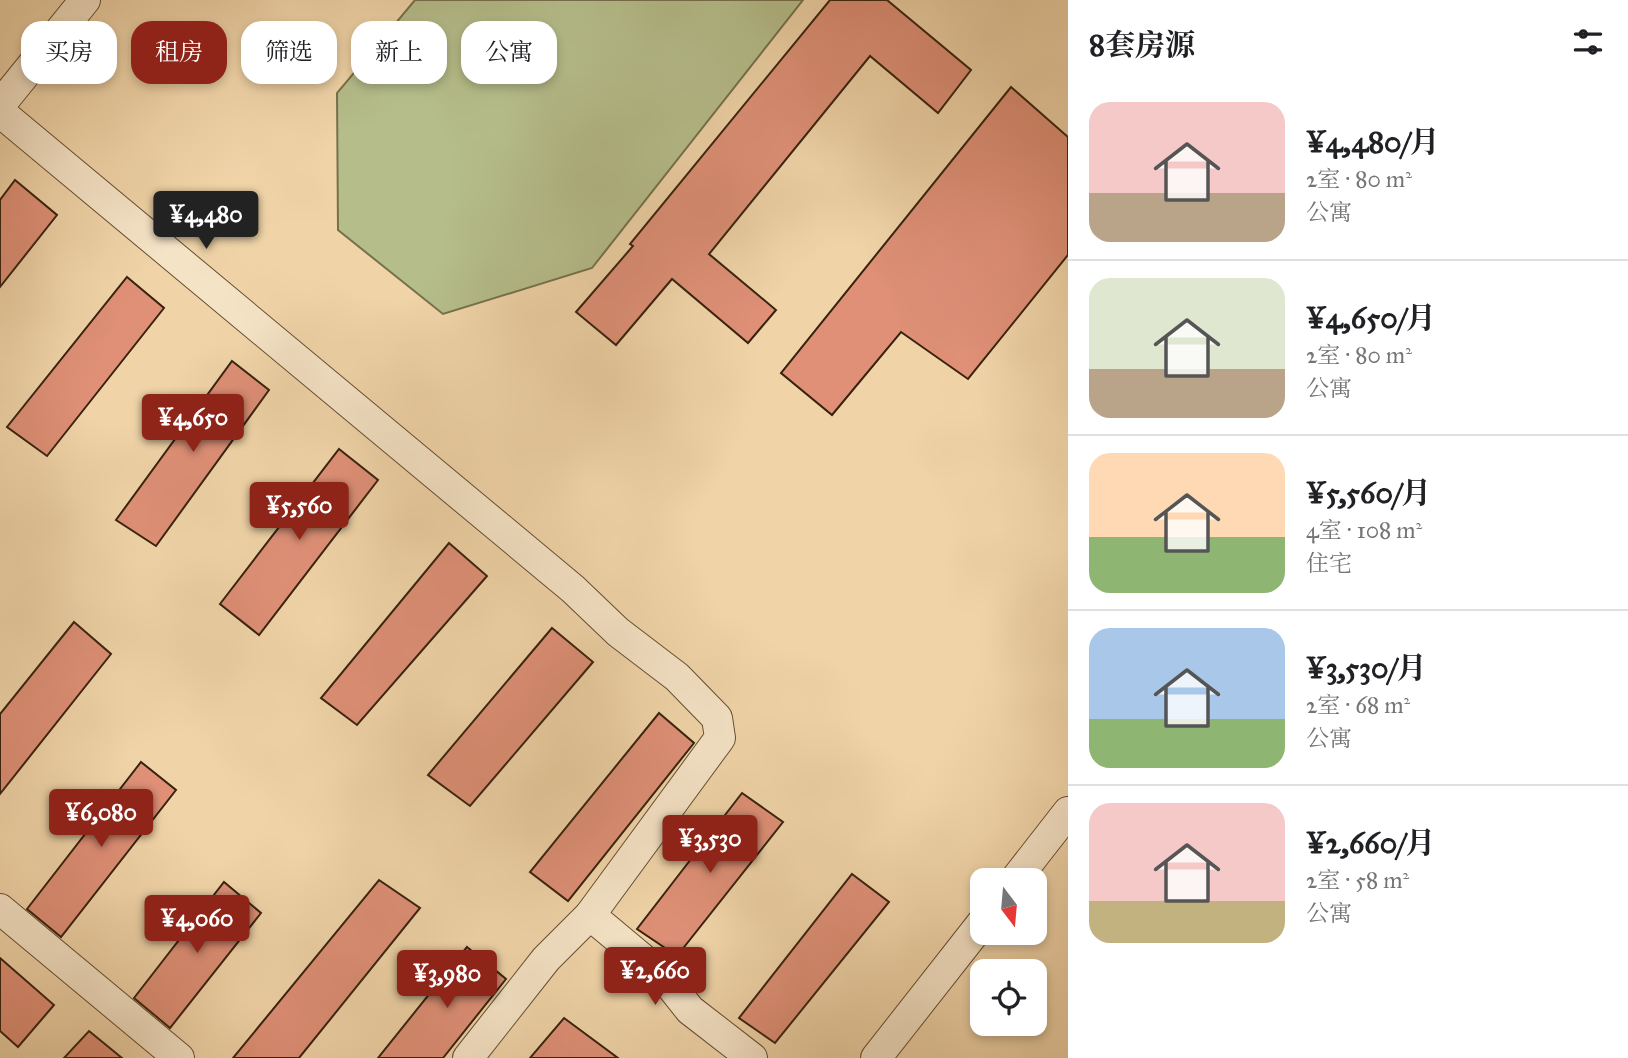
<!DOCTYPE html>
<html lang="zh">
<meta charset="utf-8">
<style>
:root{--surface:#fff;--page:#f2f2f2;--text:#202124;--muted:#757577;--line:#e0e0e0;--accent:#8f2418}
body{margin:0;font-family:"IM FELL Great Primer","Noto Serif SC",serif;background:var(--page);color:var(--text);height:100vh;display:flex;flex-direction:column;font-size:26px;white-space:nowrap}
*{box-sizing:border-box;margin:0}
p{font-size:23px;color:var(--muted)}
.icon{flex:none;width:38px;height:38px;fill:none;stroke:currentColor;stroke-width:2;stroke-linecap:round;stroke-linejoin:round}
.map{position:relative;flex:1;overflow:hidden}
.side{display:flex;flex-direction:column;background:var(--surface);width:560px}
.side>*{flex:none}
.hud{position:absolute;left:21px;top:21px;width:665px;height:63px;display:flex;gap:14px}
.needle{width:46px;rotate:164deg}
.fabs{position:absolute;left:970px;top:868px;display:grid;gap:14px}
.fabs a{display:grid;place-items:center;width:77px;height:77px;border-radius:14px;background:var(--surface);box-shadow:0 4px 10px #0003;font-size:35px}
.price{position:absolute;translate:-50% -60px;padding:0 16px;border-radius:7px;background:var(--accent);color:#fff;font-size:23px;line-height:46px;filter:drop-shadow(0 2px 4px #0008)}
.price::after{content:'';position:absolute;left:50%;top:42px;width:21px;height:16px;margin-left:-10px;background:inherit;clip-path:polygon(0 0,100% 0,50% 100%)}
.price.active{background:#222;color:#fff}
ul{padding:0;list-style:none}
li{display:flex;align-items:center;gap:21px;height:175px;padding:0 21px}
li+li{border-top:2px solid var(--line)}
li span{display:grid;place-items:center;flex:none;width:196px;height:140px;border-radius:21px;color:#555}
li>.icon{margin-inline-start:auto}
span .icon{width:84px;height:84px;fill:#fffc;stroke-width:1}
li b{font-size:30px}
h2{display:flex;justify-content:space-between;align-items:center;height:84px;padding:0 21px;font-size:30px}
.tag{padding:0 24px;border-radius:21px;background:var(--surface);box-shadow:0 4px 10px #0003;font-size:24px;line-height:63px}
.tag.active{background:var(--accent);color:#fff}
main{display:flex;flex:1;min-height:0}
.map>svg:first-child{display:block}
.green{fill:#b5be8b;stroke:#76704c;stroke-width:2}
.building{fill:#df9077;stroke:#37220e;stroke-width:2}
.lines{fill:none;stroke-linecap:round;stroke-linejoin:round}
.minor-casing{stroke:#654e34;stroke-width:32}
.minor{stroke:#f5e3c6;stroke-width:30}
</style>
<main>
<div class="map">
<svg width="1068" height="1058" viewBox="0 0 1068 1058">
<rect width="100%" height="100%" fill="#f0d4a8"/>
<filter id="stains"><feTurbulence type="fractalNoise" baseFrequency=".00286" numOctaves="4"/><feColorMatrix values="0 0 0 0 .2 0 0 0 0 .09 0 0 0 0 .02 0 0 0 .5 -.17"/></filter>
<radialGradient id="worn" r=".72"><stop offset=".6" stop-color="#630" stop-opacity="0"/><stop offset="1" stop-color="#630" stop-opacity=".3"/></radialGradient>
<path class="green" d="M415 0H803L592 268 443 314 338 230 337 93Z"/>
<g class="building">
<path d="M830 0H887L971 70 938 113 870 56 709 254 776 310 748 343 672 279 616 345 576 312 633 246 630 244Z"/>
<path d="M1011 87 1068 137V255L968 379 901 332 832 415 781 373Z"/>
<path d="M15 180 57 215 0 287V200Z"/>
<path d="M127 277 164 308 47 456 7 427Z"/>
<path d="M232 361 269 390 156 546 116 520Z"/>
<path d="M339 449 378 480 259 635 220 604Z"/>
<path d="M449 543 487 576 357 725 321 698Z"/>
<path d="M74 622 111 654 0 794V714Z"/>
<path d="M552 628 593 662 470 806 428 775Z"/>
<path d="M659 713 694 743 568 901 530 872Z"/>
<path d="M141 762 176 790 61 937 27 909Z"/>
<path d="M742 793 783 822 677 956 637 929Z"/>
<path d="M852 874 889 902 775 1043 739 1018Z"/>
<path d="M379 880 420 908 299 1058H233Z"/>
<path d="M224 882 261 913 170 1028 134 998Z"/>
<path d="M467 947 506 979 443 1058H378Z"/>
<path d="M0 958 54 1005 18 1047 0 1031Z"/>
<path d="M564 1018 618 1058H530Z"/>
<path d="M89 1031 122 1058H64Z"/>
</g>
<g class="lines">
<defs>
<g id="minor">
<path d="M0 105 85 0"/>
<path d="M0 112 573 589 618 632 677 677 717 718 720 738 590 915 546 959 468 1058"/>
<path d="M1015 880 1068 812"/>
<path d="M0 909 179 1058"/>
<path d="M590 915 663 976 690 1010 752 1058"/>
<path d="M876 1058 982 923"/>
</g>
</defs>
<use href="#minor" class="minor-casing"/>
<use href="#minor" class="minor"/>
</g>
<rect width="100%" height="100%" filter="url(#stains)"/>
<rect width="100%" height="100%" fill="url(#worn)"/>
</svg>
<div class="fabs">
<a><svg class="needle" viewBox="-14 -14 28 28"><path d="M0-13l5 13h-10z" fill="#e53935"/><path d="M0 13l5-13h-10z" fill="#757577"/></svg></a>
<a><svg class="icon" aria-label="locate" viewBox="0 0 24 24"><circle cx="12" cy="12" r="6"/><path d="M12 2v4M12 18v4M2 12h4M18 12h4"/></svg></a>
</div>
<b class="price active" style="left:206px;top:251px">¥4,480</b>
<b class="price" style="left:193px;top:454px">¥4,650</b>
<b class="price" style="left:299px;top:542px">¥5,560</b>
<b class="price" style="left:101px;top:849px">¥6,080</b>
<b class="price" style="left:710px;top:875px">¥3,530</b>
<b class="price" style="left:197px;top:955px">¥4,060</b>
<b class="price" style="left:655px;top:1007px">¥2,660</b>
<b class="price" style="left:447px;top:1010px">¥3,980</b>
<div class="hud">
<a class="tag">买房</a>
<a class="tag active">租房</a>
<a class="tag">筛选</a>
<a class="tag">新上</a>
<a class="tag">公寓</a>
</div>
</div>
<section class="side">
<h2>8套房源<svg class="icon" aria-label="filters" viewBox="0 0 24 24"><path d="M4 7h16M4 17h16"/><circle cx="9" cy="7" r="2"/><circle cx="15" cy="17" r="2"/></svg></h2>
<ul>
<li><span style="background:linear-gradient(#f6c9c9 65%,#b9a48a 0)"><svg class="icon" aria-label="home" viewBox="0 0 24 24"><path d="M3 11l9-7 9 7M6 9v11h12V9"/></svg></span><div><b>¥4,480/月</b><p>2室 · 80 m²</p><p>公寓</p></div></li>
<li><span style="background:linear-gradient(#dfe7d0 65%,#b9a48a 0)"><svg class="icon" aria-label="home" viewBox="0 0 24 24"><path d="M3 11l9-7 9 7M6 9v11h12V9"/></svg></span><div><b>¥4,650/月</b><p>2室 · 80 m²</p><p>公寓</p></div></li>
<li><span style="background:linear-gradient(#ffd9b3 60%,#8fb573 0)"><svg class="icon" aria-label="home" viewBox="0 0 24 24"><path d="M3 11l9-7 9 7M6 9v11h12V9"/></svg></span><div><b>¥5,560/月</b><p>4室 · 108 m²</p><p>住宅</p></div></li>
<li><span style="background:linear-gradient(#a9c7e8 65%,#8fb573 0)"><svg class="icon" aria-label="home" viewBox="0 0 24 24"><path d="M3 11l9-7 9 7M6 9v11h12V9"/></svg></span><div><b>¥3,530/月</b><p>2室 · 68 m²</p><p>公寓</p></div></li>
<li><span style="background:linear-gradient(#f6c9c9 70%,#c2b280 0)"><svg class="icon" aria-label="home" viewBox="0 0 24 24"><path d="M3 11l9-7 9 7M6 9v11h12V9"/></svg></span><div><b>¥2,660/月</b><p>2室 · 58 m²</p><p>公寓</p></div></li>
</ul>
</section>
</main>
